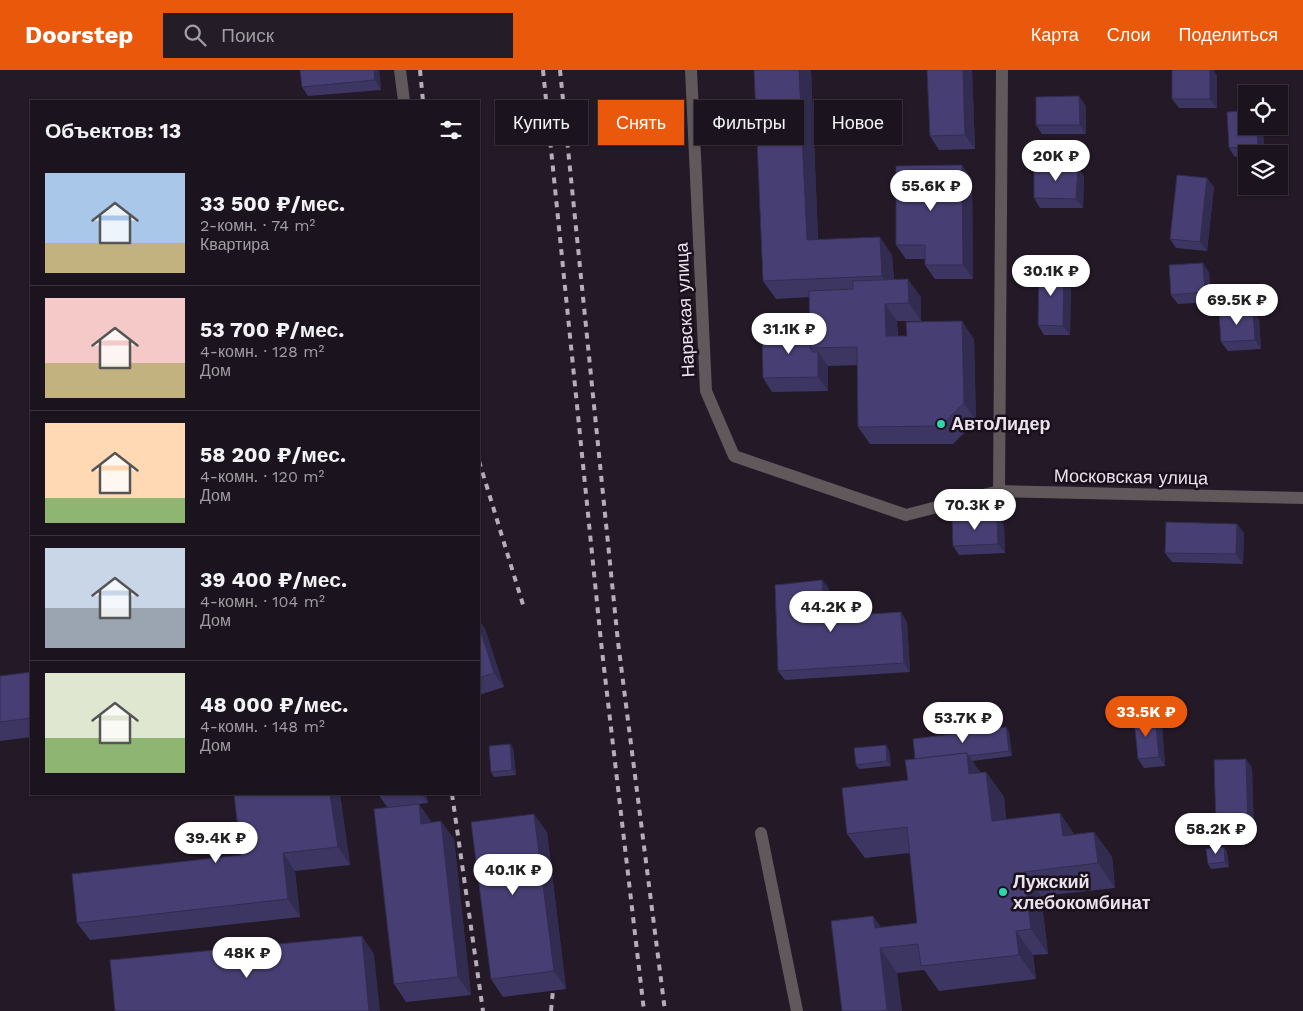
<!DOCTYPE html>
<html lang="ru">
<meta charset="utf-8">
<style>
:root{--surface:#1b131d;--page:#241c26;--text:#f1f3f6;--muted:#a09ea4;--line:#39323b;--accent:#ea580c}
body{margin:0;font-family:"Work Sans",sans-serif;background:var(--page);color:var(--text);height:100vh;display:flex;flex-direction:column;font-size:19px;white-space:nowrap}
*{box-sizing:border-box;margin:0}
p{font-size:16px;color:var(--muted)}
.icon{flex:none;width:28px;height:28px;fill:none;stroke:currentColor;stroke-width:2;stroke-linecap:round;stroke-linejoin:round}
.map{position:relative;flex:1;overflow:hidden}
.drawer{position:absolute;left:30px;top:30px;width:450px;height:695px;display:flex;flex-direction:column;background:var(--surface);border-radius:0px;box-shadow:0 1px 4px #0004,0 0 0 1px var(--line)}
.drawer>*{flex:none}
.banner{position:absolute;left:495px;top:30px;width:475px;height:45px;display:flex;gap:10px}
.buttons{position:absolute;left:1238px;top:15px;display:grid;gap:10px}
.buttons a{display:grid;place-items:center;width:50px;height:50px;border-radius:0px;background:var(--surface);box-shadow:0 1px 4px #0004,0 0 0 1px var(--line);font-size:25px}
.price{position:absolute;translate:-50% -42px;padding:0 11px;border-radius:18px;background:#fff;color:#222;font-size:16px;line-height:32px;filter:drop-shadow(0 1px 2px #0008)}
.price::after{content:'';position:absolute;left:50%;top:30px;width:15px;height:11px;margin-left:-8px;background:inherit;clip-path:polygon(0 0,100% 0,50% 100%)}
.price.current{background:var(--accent);color:#fff}
ul{padding:0;list-style:none}
li{display:flex;align-items:center;gap:15px;height:125px;padding:0 15px}
li+li{border-top:1px solid var(--line)}
li span{display:grid;place-items:center;flex:none;width:140px;height:100px;border-radius:0px;color:#555}
li>.icon{margin-inline-start:auto}
span .icon{width:60px;height:60px;fill:#fffc;stroke-width:1}
li b{font-size:21px}
h2{display:flex;justify-content:space-between;align-items:center;height:60px;padding:0 15px;font-size:21px}
.chip{padding:0 18px;border-radius:0px;background:var(--surface);box-shadow:0 1px 4px #0004,0 0 0 1px var(--line);font-size:18px;line-height:45px}
.chip.current{background:var(--accent);color:#fff}
header{display:flex;align-items:center;gap:30px;box-sizing:border-box;height:70px;padding:0 25px;background:var(--accent);color:#fff}
header strong{font-size:24px}
nav{display:flex;gap:28px;margin-inline-start:auto;font-size:18px}
.search{width:350px;height:45px;background:var(--page);display:flex;align-items:center;gap:12px;box-sizing:border-box;padding:0 18px;border-radius:0px;color:var(--muted);font-size:19px}
.map>svg:first-child{display:block}
.lines{fill:none;stroke-linecap:round;stroke-linejoin:round}
.minor{stroke:#61585c;stroke-width:12}
.rail{stroke:#b5adb8;stroke-width:4;stroke-dasharray:6 6;stroke-linecap:butt}
.wall{fill:#3d3663}
.shaded-wall{fill:#322c50}
.building{fill:#473f73;stroke:#322c50}
.poi-dot{fill:#2ed4ab;stroke:#1a101d;stroke-width:2}
.labels{text-anchor:middle;stroke-width:5;stroke-linejoin:round;paint-order:stroke}
.street-label{font-size:18px;fill:#eae3ec;stroke:#1a101d}
.poi-label{font-size:18px;font-weight:bold;fill:#eae3ec;stroke:#1a101d;text-anchor:start}
</style>
<header>
<strong>Doorstep</strong>
<div class="search"><svg class="icon" aria-label="search" viewBox="0 0 24 24"><circle cx="10" cy="10" r="6"/><path d="M15 15l6 6"/></svg>Поиск</div>
<nav><a>Карта</a><a>Слои</a><a>Поделиться</a></nav>
</header>
<div class="map">
<svg width="1303" height="941" viewBox="0 0 1303 941">
<rect width="100%" height="100%" fill="#241927"/>
<g class="lines">
<g class="minor">
<path d="M400 0 404 31"/>
<path d="M691 0 706 321 734 386 906 445 999 421 1303 428"/>
<path d="M999 421 1002 0"/>
<path d="M761 763 797 941"/>
</g>
<g class="rail">
<path d="M420 0 423 31"/>
<path d="M543 0 601 572 644 941"/>
<path d="M560 0 618 572 665 941"/>
<path d="M479 391 524 538"/>
<path d="M452 724 483 941"/>
<path d="M551 941 553 920"/>
</g>
</g>
<g class="wall">
<path d="M300 0H379L381 20 308 26 302 17Z"/>
<path d="M811 0 818 169 892 185 894 209 921 227V251H897L898 266 974 269 976 351 953 374H870L858 357 857 295 828 296V321L772 322 763 308 810 261 809 227 776 229 763 211Z"/>
<path d="M927 0H972L975 79 939 80 930 66Z"/>
<path d="M1172 0H1213L1217 6V38H1179L1172 29Z"/>
<path d="M1086 36V64H1042L1036 55Z"/>
<path d="M1246 56H1263L1264 84H1246V86L1235 87 1229 78Z"/>
<path d="M1084 106 1083 138H1040L1034 128Z"/>
<path d="M972 109 973 209H935L925 195V189H906L896 175Z"/>
<path d="M1214 117 1207 181 1176 178 1170 169Z"/>
<path d="M1209 202 1211 232 1178 234 1171 225Z"/>
<path d="M1071 208 1070 265H1044L1038 255Z"/>
<path d="M1259 249 1261 279 1228 281 1221 272Z"/>
<path d="M1237 454 1244 463 1243 494 1172 492 1165 483Z"/>
<path d="M1004 455 1005 483 959 485 953 476Z"/>
<path d="M822 510 829 519 831 547 907 552 910 602 785 610 778 601Z"/>
<path d="M479 550 485 559 504 617 479 625Z"/>
<path d="M31 602V667L0 671V606Z"/>
<path d="M1155 647 1162 656 1165 696 1144 698 1138 689Z"/>
<path d="M1006 657 1009 662 1012 686 972 691 981 703 986 702 1004 727 1006 750 1075 764 1094 762 1112 787 1115 818 1041 826 1048 884 1033 885 1036 909 939 921 924 900 897 903 902 941H842L873 846 881 858 917 853 910 783 865 788 847 764 908 710 915 689Z"/>
<path d="M510 674 513 678 516 705 494 707 491 702Z"/>
<path d="M886 675 889 680 891 696 859 699 856 695Z"/>
<path d="M1246 689 1252 698 1254 765 1223 766 1216 757Z"/>
<path d="M234 724H340L350 795 295 801 300 847 90 870 77 853 241 785Z"/>
<path d="M364 724H426L428 733 419 734 431 752 454 769 471 925 406 932 394 914 387 737 378 724 366 726Z"/>
<path d="M547 762 566 919 503 927 491 909Z"/>
<path d="M1224 777 1227 782 1229 797 1211 799 1208 794Z"/>
</g>
<g class="shaded-wall">
<path d="M374 0H379L381 20 375 10Z"/>
<path d="M799 0H811L819 188 807 170Z"/>
<path d="M963 0H972L975 79 965 65Z"/>
<path d="M1210 0H1213L1217 6V38L1210 29Z"/>
<path d="M1079 26 1086 36V64L1080 55Z"/>
<path d="M1257 56H1263L1264 84H1263L1258 76Z"/>
<path d="M962 95 972 109 973 209 963 195Z"/>
<path d="M1078 97 1084 106 1083 138 1076 129Z"/>
<path d="M1207 108 1214 117 1207 181 1200 172Z"/>
<path d="M880 167 892 185 894 223 882 206Z"/>
<path d="M1203 193 1209 202 1211 232 1205 222Z"/>
<path d="M1064 199 1071 208 1070 265 1063 256Z"/>
<path d="M908 209 921 227V251L909 233Z"/>
<path d="M885 234 897 251 898 284 886 266Z"/>
<path d="M1253 240 1259 249 1261 279 1255 270Z"/>
<path d="M962 251 974 269 976 351 964 333Z"/>
<path d="M818 282 828 296V321L818 307Z"/>
<path d="M997 446 1004 455 1005 483 998 474Z"/>
<path d="M1237 454 1244 463 1243 494 1236 484Z"/>
<path d="M822 510 829 519 832 556 825 547Z"/>
<path d="M901 542 907 552 910 602 904 593Z"/>
<path d="M479 550 485 559 504 617 494 603 479 556Z"/>
<path d="M1155 647 1162 656 1165 696 1159 687Z"/>
<path d="M1006 657 1009 662 1012 686 1009 681Z"/>
<path d="M510 674 513 678 516 705 512 700Z"/>
<path d="M886 675 889 680 891 696 887 691Z"/>
<path d="M967 683 984 708 969 704Z"/>
<path d="M1246 689 1252 698 1254 765 1248 756Z"/>
<path d="M986 702 1004 727 1009 776 992 751Z"/>
<path d="M330 724H340L350 795 338 777Z"/>
<path d="M421 724H426L428 733Z"/>
<path d="M419 734 431 751 433 771 421 754Z"/>
<path d="M1060 743 1077 768 1063 766Z"/>
<path d="M534 744 547 762 566 919 554 901Z"/>
<path d="M441 751 454 769 471 925 458 907Z"/>
<path d="M1094 762 1112 787 1115 818 1098 793Z"/>
<path d="M1224 777 1227 782 1229 797 1225 792Z"/>
<path d="M283 783 295 801 300 847 288 829Z"/>
<path d="M1024 802 1041 826 1048 884 1031 859Z"/>
<path d="M873 846 891 871 875 858Z"/>
<path d="M1016 861 1033 885 1036 909 1019 885Z"/>
<path d="M362 866 374 884 380 941H369Z"/>
<path d="M880 878 897 903 902 941H888L887 940Z"/>
</g>
<g class="building">
<path d="M300 0H374L375 10 302 17Z"/>
<path d="M754 0H799L807 170 880 167 882 206 763 211Z"/>
<path d="M927 0H963L965 65 930 66Z"/>
<rect x="1172" y="0" width="38" height="29"/>
<path d="M1079 26 1080 55H1036V27Z"/>
<path d="M1246 41V56H1257L1258 76 1229 78 1227 42Z"/>
<path d="M962 95 963 195H925V175H896V96Z"/>
<path d="M1034 96 1078 97 1076 129 1034 128Z"/>
<path d="M1177 105 1207 108 1200 172 1170 169Z"/>
<path d="M1203 193 1205 222 1171 225 1169 195Z"/>
<path d="M1039 198 1064 199 1063 256 1038 255Z"/>
<path d="M908 209 909 233 885 234 886 266H907L906 252 962 251 964 333 941 356 858 357 857 277 810 278 809 221 853 219V211Z"/>
<path d="M1253 240 1255 270 1221 272 1219 243Z"/>
<path d="M810 261V278L813 282H818V307L763 308 762 262Z"/>
<path d="M997 446 998 474 953 476 952 448Z"/>
<path d="M1166 452 1237 454 1236 484 1165 483Z"/>
<path d="M822 510 825 547 901 542 904 593 778 601 775 515Z"/>
<path d="M479 556 494 603 479 608Z"/>
<path d="M31 602V648L0 652V606Z"/>
<path d="M1155 647 1159 687 1138 689 1134 649Z"/>
<path d="M1006 657 1009 681 969 686 967 683 915 689 913 669Z"/>
<path d="M510 674 512 700 491 702 489 676Z"/>
<path d="M886 675 887 691 856 695 854 678Z"/>
<path d="M967 683 969 704 986 702 992 751 1060 743 1063 766 1094 762 1098 793 1024 802 1031 859 1016 861 1019 885 921 896 918 874 880 878 887 940 879 941H842L831 851 873 846 875 858 917 853 907 757 847 764 842 718 908 710 905 690Z"/>
<path d="M1246 689 1248 756 1216 757 1214 690Z"/>
<path d="M234 724H330L338 777 283 783 288 829 77 853 72 804 241 785Z"/>
<path d="M419 734 421 754 441 751 458 907 394 914 374 739Z"/>
<path d="M534 744 554 901 491 909 471 752Z"/>
<path d="M1224 777 1225 792 1208 794 1206 779Z"/>
<path d="M362 866 369 941H115L110 890Z"/>
</g>
<g class="poi-dot">
<circle cx="941" cy="354" r="5"/>
<circle cx="1003" cy="822" r="5"/>
</g>
<g class="labels">
<g class="street-label">
<text transform="translate(685 240) rotate(-93)" y="6">Нарвская улица</text>
<text transform="translate(1131 407) rotate(1)" y="6">Московская улица</text>
</g>
<g class="poi-label">
<text x="951" y="360">АвтоЛидер</text>
<text x="1013" y="818">Лужский<tspan x="1013" dy="21">хлебокомбинат</tspan></text>
</g>
</g>
</svg>
<div class="buttons">
<a><svg class="icon" aria-label="locate" viewBox="0 0 24 24"><circle cx="12" cy="12" r="6"/><path d="M12 2v4M12 18v4M2 12h4M18 12h4"/></svg></a>
<a><svg class="icon" aria-label="layers" viewBox="0 0 24 24"><path d="M12 4l9 5-9 5-9-5zM3 14l9 5 9-5"/></svg></a>
</div>
<b class="price" style="left:1056px;top:112px">20K ₽</b>
<b class="price" style="left:931px;top:142px">55.6K ₽</b>
<b class="price" style="left:1051px;top:227px">30.1K ₽</b>
<b class="price" style="left:1237px;top:256px">69.5K ₽</b>
<b class="price" style="left:789px;top:285px">31.1K ₽</b>
<b class="price" style="left:975px;top:461px">70.3K ₽</b>
<b class="price" style="left:831px;top:563px">44.2K ₽</b>
<b class="price current" style="left:1146px;top:668px">33.5K ₽</b>
<b class="price" style="left:963px;top:674px">53.7K ₽</b>
<b class="price" style="left:1216px;top:785px">58.2K ₽</b>
<b class="price" style="left:216px;top:794px">39.4K ₽</b>
<b class="price" style="left:513px;top:826px">40.1K ₽</b>
<b class="price" style="left:247px;top:909px">48K ₽</b>
<div class="banner">
<a class="chip">Купить</a>
<a class="chip current">Снять</a>
<a class="chip">Фильтры</a>
<a class="chip">Новое</a>
</div>
<section class="drawer">
<h2>Объектов: 13<svg class="icon" aria-label="filters" viewBox="0 0 24 24"><path d="M4 7h16M4 17h16"/><circle cx="9" cy="7" r="2"/><circle cx="15" cy="17" r="2"/></svg></h2>
<ul>
<li><span style="background:linear-gradient(#a9c7e8 70%,#c2b280 0)"><svg class="icon" aria-label="home" viewBox="0 0 24 24"><path d="M3 11l9-7 9 7M6 9v11h12V9"/></svg></span><div><b>33 500 ₽/мес.</b><p>2-комн. · 74 m²</p><p>Квартира</p></div></li>
<li><span style="background:linear-gradient(#f6c9c9 65%,#c2b280 0)"><svg class="icon" aria-label="home" viewBox="0 0 24 24"><path d="M3 11l9-7 9 7M6 9v11h12V9"/></svg></span><div><b>53 700 ₽/мес.</b><p>4-комн. · 128 m²</p><p>Дом</p></div></li>
<li><span style="background:linear-gradient(#ffd9b3 75%,#8fb573 0)"><svg class="icon" aria-label="home" viewBox="0 0 24 24"><path d="M3 11l9-7 9 7M6 9v11h12V9"/></svg></span><div><b>58 200 ₽/мес.</b><p>4-комн. · 120 m²</p><p>Дом</p></div></li>
<li><span style="background:linear-gradient(#c9d6e8 60%,#9aa5b1 0)"><svg class="icon" aria-label="home" viewBox="0 0 24 24"><path d="M3 11l9-7 9 7M6 9v11h12V9"/></svg></span><div><b>39 400 ₽/мес.</b><p>4-комн. · 104 m²</p><p>Дом</p></div></li>
<li><span style="background:linear-gradient(#dfe7d0 65%,#8fb573 0)"><svg class="icon" aria-label="home" viewBox="0 0 24 24"><path d="M3 11l9-7 9 7M6 9v11h12V9"/></svg></span><div><b>48 000 ₽/мес.</b><p>4-комн. · 148 m²</p><p>Дом</p></div></li>
</ul>
</section>
</div>
